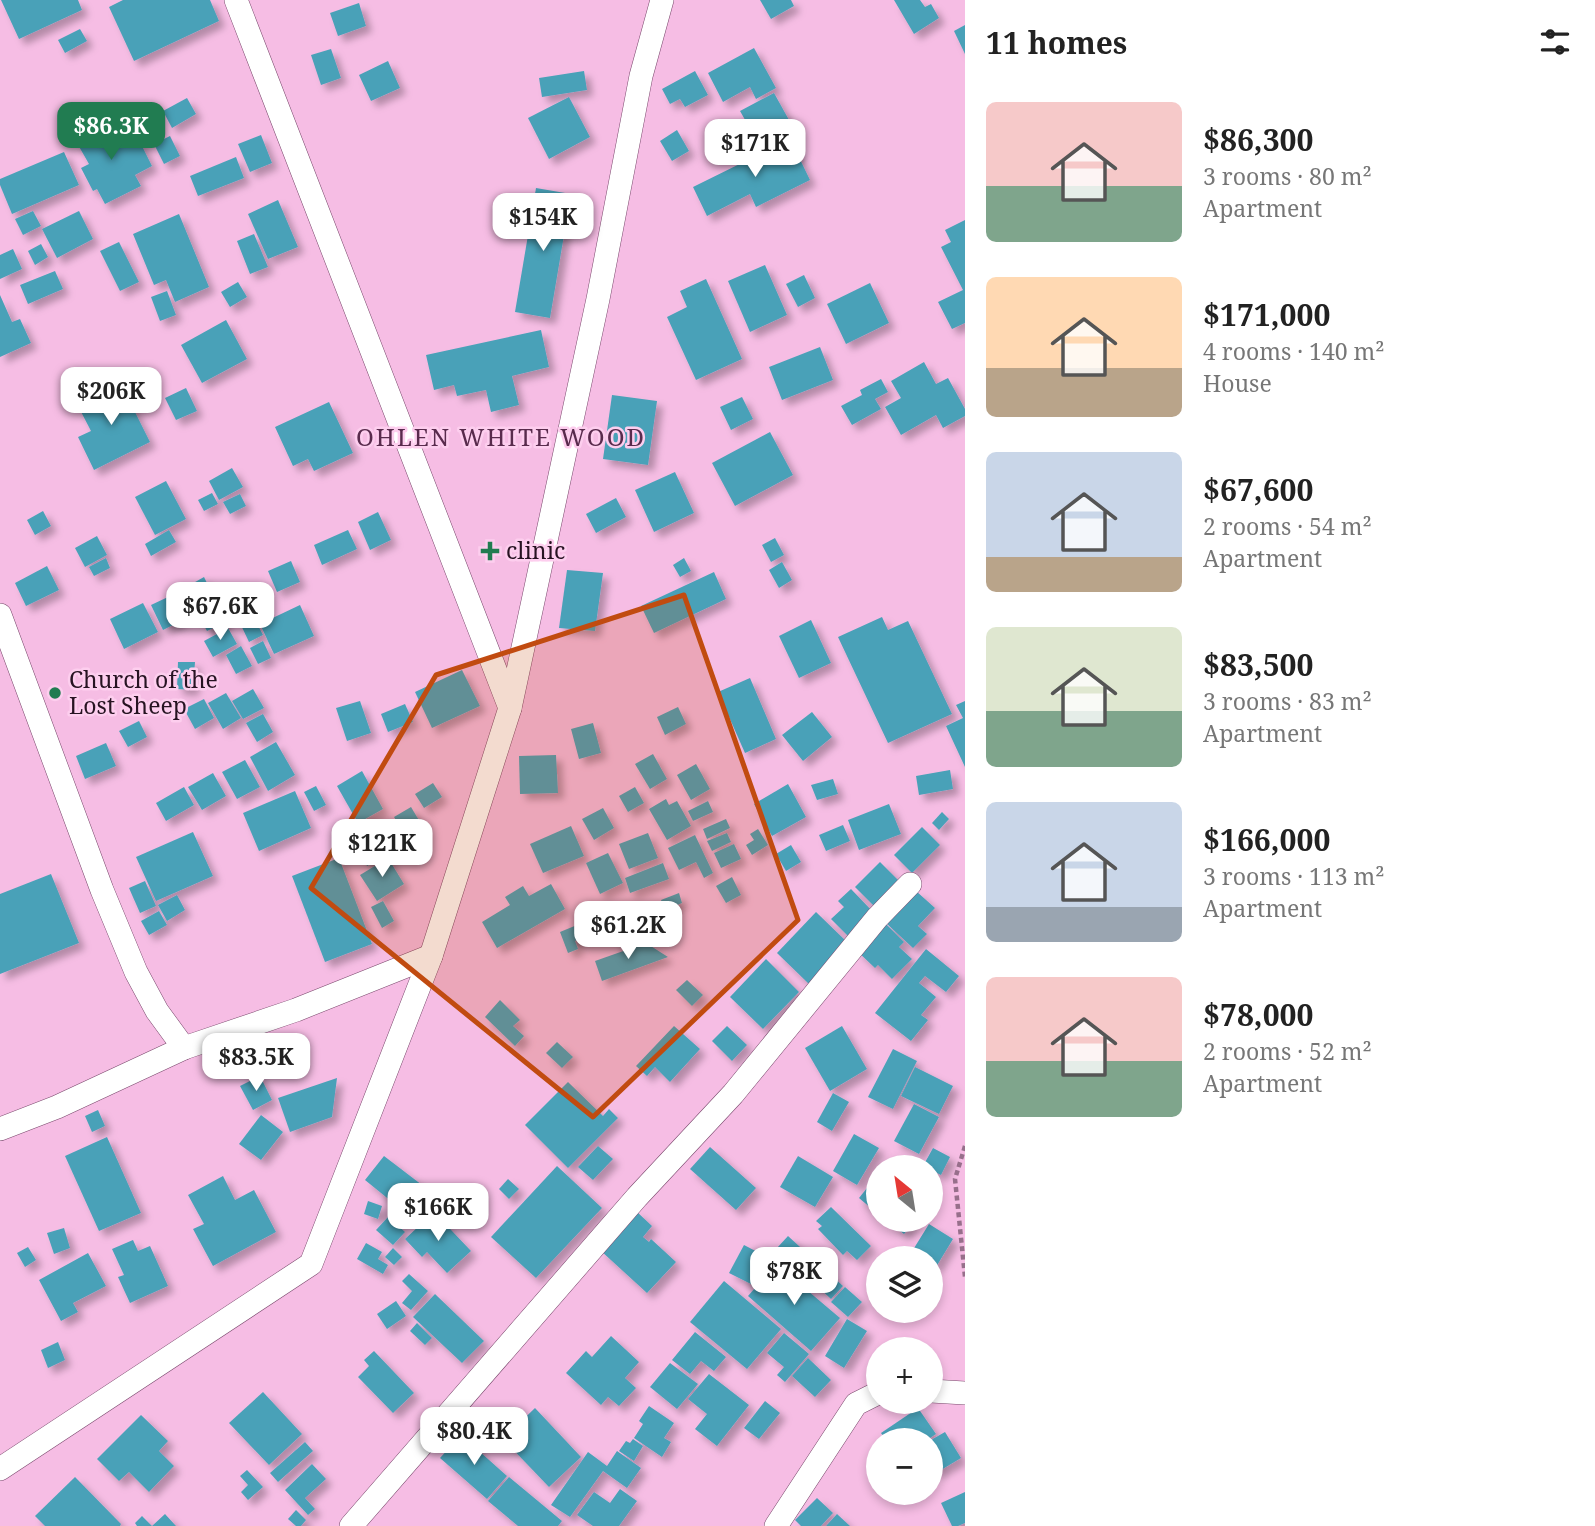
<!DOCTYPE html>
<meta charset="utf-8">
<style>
:root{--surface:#fff;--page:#f2f2f2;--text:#222;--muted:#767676;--accent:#217c51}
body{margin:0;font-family:"Noto Serif",serif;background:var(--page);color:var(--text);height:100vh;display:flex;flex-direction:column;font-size:26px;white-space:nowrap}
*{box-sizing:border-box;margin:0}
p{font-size:23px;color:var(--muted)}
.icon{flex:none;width:38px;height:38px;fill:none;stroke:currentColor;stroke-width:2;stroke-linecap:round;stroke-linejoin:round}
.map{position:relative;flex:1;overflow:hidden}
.panel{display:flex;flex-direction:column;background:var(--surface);width:630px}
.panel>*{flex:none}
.needle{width:46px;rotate:330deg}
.tools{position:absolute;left:866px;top:1155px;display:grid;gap:14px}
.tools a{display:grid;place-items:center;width:77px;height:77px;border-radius:50%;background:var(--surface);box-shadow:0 4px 10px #0003;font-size:35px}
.price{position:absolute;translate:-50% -60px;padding:0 16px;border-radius:14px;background:#fff;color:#222;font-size:23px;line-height:46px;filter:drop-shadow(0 2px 4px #0008)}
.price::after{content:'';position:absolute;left:50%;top:42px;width:21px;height:16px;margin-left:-10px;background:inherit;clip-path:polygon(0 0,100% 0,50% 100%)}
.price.on{background:var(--accent);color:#fff}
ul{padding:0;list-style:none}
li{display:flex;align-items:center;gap:21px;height:175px;padding:0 21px}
li span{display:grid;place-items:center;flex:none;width:196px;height:140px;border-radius:10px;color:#555}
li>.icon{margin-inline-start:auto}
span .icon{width:84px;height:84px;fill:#fffc;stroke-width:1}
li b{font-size:30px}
h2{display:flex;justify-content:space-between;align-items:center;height:84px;padding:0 21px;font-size:30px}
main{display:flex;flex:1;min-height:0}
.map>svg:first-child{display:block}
.building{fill:#49a1b8;filter:url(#shadow)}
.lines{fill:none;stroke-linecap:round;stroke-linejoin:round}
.minor-casing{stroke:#79486c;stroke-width:24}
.path{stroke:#976f8b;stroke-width:4.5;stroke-dasharray:5 3.5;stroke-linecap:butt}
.minor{stroke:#fff;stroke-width:23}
.marked{fill:#c14b10;fill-opacity:0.2;stroke:#c14b10;stroke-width:5;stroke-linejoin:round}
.poi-dot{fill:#217c51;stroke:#fdceee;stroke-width:2.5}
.labels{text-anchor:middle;stroke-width:5;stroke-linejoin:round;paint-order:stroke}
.poi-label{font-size:23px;fill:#271322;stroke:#fdceee;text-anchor:start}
.neighbourhood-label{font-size:24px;letter-spacing:2px;fill:#592b4d;stroke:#fdceee}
</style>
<main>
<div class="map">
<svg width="965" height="1526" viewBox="0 0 965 1526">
<defs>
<filter id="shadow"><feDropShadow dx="6" dy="6" stdDeviation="3.5" flood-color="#0004"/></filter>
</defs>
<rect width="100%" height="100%" fill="#f6bde4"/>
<g class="building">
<path d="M1 0H78L82 10 19 39Z"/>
<path d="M123 0H210L219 21 134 61 109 7Z"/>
<path d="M760 0H791L794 6 771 19Z"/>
<path d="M894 0H920L925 7 931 4 939 18 914 34Z"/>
<path d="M359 3 366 26 338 36 330 13Z"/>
<path d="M965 25V54L954 31Z"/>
<path d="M80 29 87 41 65 53 58 40Z"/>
<path d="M754 48 776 88 756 99 750 87 723 102 708 73Z"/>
<path d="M331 49 341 78 321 85 311 55Z"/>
<path d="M388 61 400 88 371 101 359 75Z"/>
<path d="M584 71 587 90 542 97 539 78Z"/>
<path d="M695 71 708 95 685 107 680 99 670 104 662 89Z"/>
<path d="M774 93 789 120 743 145 736 132 748 125 740 111Z"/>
<path d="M569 97 590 137 549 159 528 118Z"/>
<path d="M187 98 196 114 172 128 163 111Z"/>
<path d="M105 120 116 141 125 136 129 144 139 140 152 166 135 175 141 186 105 204 97 189 93 191 81 168 89 164 73 136Z"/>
<path d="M677 130 689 151 672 161 660 141Z"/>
<path d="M261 135 272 163 250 172 238 144Z"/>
<path d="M170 136 180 156 164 164 154 144Z"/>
<path d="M790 139 810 180 756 207 750 194 707 216 693 187Z"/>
<path d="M64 152 79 185 12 214 0 185V179Z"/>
<path d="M236 157 244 178 198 196 190 176Z"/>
<path d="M536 188 571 194 550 318 515 312Z"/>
<path d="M278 200 298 247 268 259 248 214Z"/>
<path d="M33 211 41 226 23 235 15 219Z"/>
<path d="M79 211 93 239 57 258 42 229Z"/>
<path d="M179 214 209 287 175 302 166 280 154 285 133 234Z"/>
<path d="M965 220V323L952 329 938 302 963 290 941 247 951 242 945 230Z"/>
<path d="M254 234 268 267 250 274 237 241Z"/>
<path d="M119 242 139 282 120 291 100 251Z"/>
<path d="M41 244 48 257 35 265 28 251Z"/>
<path d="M13 249 22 269 0 279V255Z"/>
<path d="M765 265 787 315 750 332 728 281Z"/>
<path d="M55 271 63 289 28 304 20 285Z"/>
<path d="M804 275 815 298 798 307 786 284Z"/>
<path d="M706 279 742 359 696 380 667 317 687 307 680 291Z"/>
<path d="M238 282 247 297 230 307 221 292Z"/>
<path d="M870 283 889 323 846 344 827 304Z"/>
<path d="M167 291 176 315 160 321 151 297Z"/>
<path d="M0 295 12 322 20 319 31 343 0 357Z"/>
<path d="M226 320 247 359 202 383 181 345Z"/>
<path d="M541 330 549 367 512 376 519 405 491 412 486 390 457 396 454 385 434 390 426 355Z"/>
<path d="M820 347 833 380 782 400 769 367Z"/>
<path d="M924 362 936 384 948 378 965 409V416L943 428 936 415 901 435 885 407 901 398 891 381Z"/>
<path d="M881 379 888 392 875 399 881 409 852 425 841 406 862 395 860 390Z"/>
<path d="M120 382 150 442 94 470 78 437 91 431 77 404Z"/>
<path d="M186 388 197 411 176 420 165 398Z"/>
<path d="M612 395 657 401 648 465 603 459Z"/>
<path d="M742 397 753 419 731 430 720 407Z"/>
<path d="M329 402 353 453 314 471 308 459 293 466 275 427Z"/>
<path d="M770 432 793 475 735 506 712 463Z"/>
<path d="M232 468 243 487 219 500 209 481Z"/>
<path d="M675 472 694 513 654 532 635 490Z"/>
<path d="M166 481 186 519 155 535 135 497Z"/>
<path d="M212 493 218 504 204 511 198 500Z"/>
<path d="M240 494 246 506 230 514 223 502Z"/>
<path d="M616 498 626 517 596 533 586 514Z"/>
<path d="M43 511 51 526 35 535 27 520Z"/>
<path d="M378 512 391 540 370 550 358 522Z"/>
<path d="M169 530 176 542 151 556 145 544Z"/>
<path d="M348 530 357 549 322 565 314 545Z"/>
<path d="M97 536 107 555 85 567 75 548Z"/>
<path d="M775 538 784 555 771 562 762 545Z"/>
<path d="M106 558 110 568 94 576 89 567Z"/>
<path d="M684 558 691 571 680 577 673 565Z"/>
<path d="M291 561 300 582 277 592 268 571Z"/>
<path d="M782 562 792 580 779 588 769 570Z"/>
<path d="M47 566 59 590 26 606 15 583Z"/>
<path d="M567 570 603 573 595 631 559 628Z"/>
<path d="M714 572 726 599 654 633 641 606Z"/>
<path d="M204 577 212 593 189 605 181 590Z"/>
<path d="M168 597 181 621 163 630 151 605Z"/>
<path d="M143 603 158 632 124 649 110 619Z"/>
<path d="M217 603 227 621 207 631 197 613Z"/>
<path d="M300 605 314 636 274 654 260 624Z"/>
<path d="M253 616 263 635 249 642 240 623Z"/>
<path d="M882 617 888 630 908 621 952 714 888 743 838 637Z"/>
<path d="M811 620 831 663 799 678 779 636Z"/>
<path d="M228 628 237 644 213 657 204 641Z"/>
<path d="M263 641 271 658 258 664 250 648Z"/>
<path d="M241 646 252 666 236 674 226 655Z"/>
<path d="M178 662H195L193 690 177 689Z"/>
<path d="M462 670 480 706 432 728 415 692Z"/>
<path d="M750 678 776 739 745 753 718 692Z"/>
<path d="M253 689 264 708 243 719 232 701Z"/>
<path d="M226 693 241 718 223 729 208 703Z"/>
<path d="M204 699 214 718 195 729 184 709Z"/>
<path d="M360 701 371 733 347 741 336 708Z"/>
<path d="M965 701V767L946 726 963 718 956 705Z"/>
<path d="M405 704 413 722 388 732 381 714Z"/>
<path d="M678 707 686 724 665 735 657 717Z"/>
<path d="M812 712 832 737 803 761 782 735Z"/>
<path d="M263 714 273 732 257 742 246 723Z"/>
<path d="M139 721 147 737 128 747 119 731Z"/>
<path d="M593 723 601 753 579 759 571 729Z"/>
<path d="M276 742 295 775 268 791 250 757Z"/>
<path d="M106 743 116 766 85 779 76 756Z"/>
<path d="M653 754 667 779 650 789 635 764Z"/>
<path d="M556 755 558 793 520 794 519 756Z"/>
<path d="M245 760 260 787 237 799 222 772Z"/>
<path d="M696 764 710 789 691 800 677 775Z"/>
<path d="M950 770 953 789 919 795 916 776Z"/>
<path d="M362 771 383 809 358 823 337 786Z"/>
<path d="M213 773 226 796 202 810 188 787Z"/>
<path d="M833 779 838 794 817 800 811 785Z"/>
<path d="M433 783 442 797 424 808 415 794Z"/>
<path d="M788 784 806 817 772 836 754 804Z"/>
<path d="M316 786 326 805 314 811 304 792Z"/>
<path d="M184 787 194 805 166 821 156 803Z"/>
<path d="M635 787 644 803 628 812 619 796Z"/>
<path d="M295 791 311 828 259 851 243 813Z"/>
<path d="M666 799 669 805 677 801 691 826 667 840 649 809Z"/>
<path d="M708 801 713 812 693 821 688 811Z"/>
<path d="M889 804 901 834 859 850 848 820Z"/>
<path d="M411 807 420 822 403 832 394 817Z"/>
<path d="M603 808 614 828 594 840 582 819Z"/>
<path d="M942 812 949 819 939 830 932 823Z"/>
<path d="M726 819 730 828 707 839 703 829Z"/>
<path d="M843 825 850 841 826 851 819 835Z"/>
<path d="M571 826 584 856 543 873 530 844Z"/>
<path d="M922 827 940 845 912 873 894 855Z"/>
<path d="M758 829 768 845 752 855 746 845 754 840 750 834Z"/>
<path d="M193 832 213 876 156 901 136 857Z"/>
<path d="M648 833 658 858 629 869 619 844Z"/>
<path d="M727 833 731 842 712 851 707 841Z"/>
<path d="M695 835 713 873 704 878 696 862 679 870 668 848Z"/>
<path d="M386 837 394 852 367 866 360 852Z"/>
<path d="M734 844 741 859 721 868 714 853Z"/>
<path d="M791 845 801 862 786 871 776 854Z"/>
<path d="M608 853 623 883 600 894 586 863Z"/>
<path d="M339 858 372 944 325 962 292 876Z"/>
<path d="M388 858 404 884 377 901 360 875Z"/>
<path d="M880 862 900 882 875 907 855 887Z"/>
<path d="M663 863 669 879 630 893 625 878Z"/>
<path d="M51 874 79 943 0 974V894Z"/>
<path d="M732 877 741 895 726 903 716 886Z"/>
<path d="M145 881 156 906 140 913 129 888Z"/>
<path d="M551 884 565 909 497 948 482 922 510 905 505 897 523 886 529 896Z"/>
<path d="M851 889 874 913 849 937 831 919 844 907 838 901Z"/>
<path d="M916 891 935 908 918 926 927 934 913 948 886 923Z"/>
<path d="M679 893 682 903 665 910 661 900Z"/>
<path d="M177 895 185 910 167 921 158 905Z"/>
<path d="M383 901 394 921 382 928 371 907Z"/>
<path d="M159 911 167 925 149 935 141 921Z"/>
<path d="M816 912 848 943 809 984 777 953Z"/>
<path d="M883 921 904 942 899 947 912 959 892 979 878 965 875 968 856 950Z"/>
<path d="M577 925 583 937 575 941 578 949 568 953 560 932Z"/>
<path d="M646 943 668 957 602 981 595 961Z"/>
<path d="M926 949 959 976 946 992 925 976 919 983 936 997 921 1015 928 1020 911 1041 875 1013Z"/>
<path d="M766 959 799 992 763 1029 730 997Z"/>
<path d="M687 980 703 995 692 1006 676 990Z"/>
<path d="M500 1000 520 1020 513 1026 524 1036 515 1046 485 1017Z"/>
<path d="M674 1026 700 1049 670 1082 655 1067 647 1076 636 1066Z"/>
<path d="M727 1026 747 1045 732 1061 712 1041Z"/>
<path d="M842 1026 867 1069 830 1091 805 1048Z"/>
<path d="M557 1042 573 1057 562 1068 546 1053Z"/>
<path d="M893 1049 917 1061 893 1109 868 1097Z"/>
<path d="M915 1067 953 1086 939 1114 901 1096Z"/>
<path d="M260 1076 272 1100 253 1110 240 1086Z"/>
<path d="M337 1078 332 1117 290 1132 278 1098Z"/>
<path d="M568 1082 603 1116 609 1109 618 1118 568 1168 525 1125Z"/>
<path d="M833 1093 849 1102 832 1131 817 1122Z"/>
<path d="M914 1104 939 1117 919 1154 894 1141Z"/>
<path d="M98 1110 105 1126 92 1132 85 1116Z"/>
<path d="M261 1115 283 1132 261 1160 239 1144Z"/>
<path d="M854 1134 879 1148 857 1185 833 1171Z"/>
<path d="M107 1137 141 1213 99 1231 65 1156Z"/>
<path d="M598 1146 613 1159 593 1180 578 1167Z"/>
<path d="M710 1147 756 1188 736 1210 690 1169Z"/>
<path d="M933 1148 950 1157 941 1175 931 1170V1167L923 1166Z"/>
<path d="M384 1156 422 1185 402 1210 365 1180Z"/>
<path d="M798 1156 833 1177 815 1207 780 1187Z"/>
<path d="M557 1166 602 1208 536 1278 491 1237Z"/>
<path d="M223 1176 235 1200 254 1190 276 1232 213 1266 193 1229 204 1224 188 1195Z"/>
<path d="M875 1178 878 1180V1214L859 1198Z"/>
<path d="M508 1179 519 1189 509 1199 499 1189Z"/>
<path d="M425 1194 434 1202 419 1219 410 1211Z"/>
<path d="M368 1201 382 1206 378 1219 364 1214Z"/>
<path d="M831 1207 871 1246 857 1260 847 1251 843 1255 818 1229 822 1226 816 1221Z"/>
<path d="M636 1211 652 1226 643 1237 649 1242 651 1239 676 1262 647 1293 600 1250Z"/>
<path d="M434 1212 471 1251 447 1273 427 1252 422 1257 405 1239Z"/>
<path d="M388 1217 405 1232 393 1245 376 1230Z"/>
<path d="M886 1220H916L904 1234Z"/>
<path d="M929 1224 953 1239 936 1267 931 1264V1258H921L911 1253Z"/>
<path d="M64 1228 70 1248 54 1254 47 1233Z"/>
<path d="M788 1236 843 1286 831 1299 777 1248Z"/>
<path d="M133 1240 138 1251 150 1246 168 1286 130 1303 118 1277 124 1275 112 1249Z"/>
<path d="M366 1243 382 1252 378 1259 388 1265 383 1274 357 1259Z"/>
<path d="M744 1245 769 1258 755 1286 729 1273Z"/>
<path d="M28 1247 36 1260 25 1267 17 1253Z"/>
<path d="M393 1248 402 1257 394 1265 385 1257Z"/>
<path d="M88 1253 106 1286 73 1303 78 1312 61 1321 39 1280Z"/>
<path d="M776 1264 840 1318 811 1351 748 1296Z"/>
<path d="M409 1274 428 1291 411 1310 402 1303 412 1291 402 1281Z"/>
<path d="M724 1281 781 1329 747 1369 690 1322Z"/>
<path d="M845 1287 862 1302 848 1317 831 1302Z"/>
<path d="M435 1294 484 1341 462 1363 413 1317Z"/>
<path d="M396 1301 406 1316 387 1329 377 1314Z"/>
<path d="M847 1319 867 1331 844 1368 825 1356Z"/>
<path d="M417 1323 432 1338 425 1345 410 1331Z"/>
<path d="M695 1332 726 1357 714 1371 701 1361 690 1374 672 1360Z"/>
<path d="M784 1333 809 1354 785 1382 777 1375 784 1367 767 1353Z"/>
<path d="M611 1336 639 1362 625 1378 636 1388 619 1406 608 1397 601 1405 566 1373 586 1351 592 1357Z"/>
<path d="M58 1342 65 1360 48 1368 41 1350Z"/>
<path d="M374 1351 414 1393 393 1413 358 1377 369 1366 364 1360Z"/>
<path d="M808 1358 831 1380 815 1397 792 1376Z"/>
<path d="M670 1363 698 1384 677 1409 650 1387Z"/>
<path d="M709 1374 749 1405 717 1446 695 1429 707 1414 688 1399Z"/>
<path d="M263 1392 302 1434 269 1465 229 1423Z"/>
<path d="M765 1401 780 1413 759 1439 744 1428Z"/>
<path d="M649 1406 674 1423 664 1438 671 1442 662 1457 634 1438 643 1424 639 1421Z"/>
<path d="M535 1408 581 1457 549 1487 503 1439Z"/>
<path d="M918 1408 936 1434 927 1440H886L881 1433Z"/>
<path d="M141 1415 168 1441 159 1451 174 1466 149 1492 129 1472 119 1481 97 1459Z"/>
<path d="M945 1432 961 1458 936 1473 931 1464V1440Z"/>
<path d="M461 1435 507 1476 487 1499 440 1458Z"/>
<path d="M633 1439 643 1446 634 1461 619 1451 626 1441 630 1443Z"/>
<path d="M305 1442 313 1451 278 1482 270 1473Z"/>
<path d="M617 1451 641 1468 627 1488 603 1471 570 1517 551 1505 588 1452 607 1466Z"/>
<path d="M312 1464 326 1479 305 1498 315 1509 308 1515 285 1490Z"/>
<path d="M247 1470 263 1487 248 1500 241 1492 248 1485 240 1476Z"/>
<path d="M75 1477 121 1524 120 1526H45L35 1516Z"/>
<path d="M509 1477 562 1521 558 1526H518L488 1501Z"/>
<path d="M620 1489 637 1501 619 1526H593L577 1515 594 1492 610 1503Z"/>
<path d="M965 1492V1523L958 1526H952L941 1503Z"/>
<path d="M817 1498 833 1513 821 1526H801L795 1520Z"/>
<path d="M296 1510 306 1520 301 1526H296L288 1519Z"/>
<path d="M165 1514 176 1526H137L135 1523 142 1516 152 1526Z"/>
<path d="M837 1514 850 1526H826Z"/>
</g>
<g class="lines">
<defs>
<g id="minor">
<path d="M236 0 510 708"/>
<path d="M0 615 102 890 136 972 157 1011 184 1048"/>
<path d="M0 1129 57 1107 184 1048 296 1010 431 956"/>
<path d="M931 1391 965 1393"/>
<path d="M0 1469 311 1264 431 956 510 708 598 299 641 76 662 0"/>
<path d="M351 1526 637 1197 733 1094 877 918 910 884"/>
<path d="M776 1526 856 1404 878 1393"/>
</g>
</defs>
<use href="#minor" class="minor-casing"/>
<path class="path" d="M965 1146 955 1179 965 1277"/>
<use href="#minor" class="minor"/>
</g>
<path class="marked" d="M684 595 798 920 593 1117 311 888 436 675Z"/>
<g class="poi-dot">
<path d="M486.5 540.5h7v7h7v7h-7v7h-7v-7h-7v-7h7z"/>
<circle cx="55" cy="693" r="7"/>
</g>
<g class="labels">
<g class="poi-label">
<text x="506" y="559">clinic</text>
<text x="69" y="688">Church of the<tspan x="69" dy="26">Lost Sheep</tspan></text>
</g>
<g class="neighbourhood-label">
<text x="501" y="446">OHLEN WHITE WOOD</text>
</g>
</g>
</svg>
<div class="tools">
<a><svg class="needle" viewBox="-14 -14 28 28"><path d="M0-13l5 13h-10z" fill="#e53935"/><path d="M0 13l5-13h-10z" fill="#767676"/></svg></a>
<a><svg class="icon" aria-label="layers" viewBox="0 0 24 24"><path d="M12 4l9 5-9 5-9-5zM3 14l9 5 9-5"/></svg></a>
<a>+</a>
<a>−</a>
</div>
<b class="price on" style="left:111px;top:162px">$86.3K</b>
<b class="price" style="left:755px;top:179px">$171K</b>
<b class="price" style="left:543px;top:253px">$154K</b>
<b class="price" style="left:111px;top:427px">$206K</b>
<b class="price" style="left:220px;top:642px">$67.6K</b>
<b class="price" style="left:382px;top:879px">$121K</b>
<b class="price" style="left:628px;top:961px">$61.2K</b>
<b class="price" style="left:256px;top:1093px">$83.5K</b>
<b class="price" style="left:438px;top:1243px">$166K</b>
<b class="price" style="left:794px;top:1307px">$78K</b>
<b class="price" style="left:474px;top:1467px">$80.4K</b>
</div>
<section class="panel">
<h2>11 homes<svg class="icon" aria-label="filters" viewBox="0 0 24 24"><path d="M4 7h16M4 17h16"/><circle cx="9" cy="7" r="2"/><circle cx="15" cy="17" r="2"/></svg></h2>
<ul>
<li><span style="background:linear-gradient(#f6c9c9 60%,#7fa58c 0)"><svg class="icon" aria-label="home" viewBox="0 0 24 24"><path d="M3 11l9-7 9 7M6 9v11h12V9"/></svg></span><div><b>$86,300</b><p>3 rooms · 80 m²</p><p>Apartment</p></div></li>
<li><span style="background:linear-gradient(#ffd9b3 65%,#b9a48a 0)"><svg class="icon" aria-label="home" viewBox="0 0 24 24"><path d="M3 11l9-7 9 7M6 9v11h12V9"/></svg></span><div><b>$171,000</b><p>4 rooms · 140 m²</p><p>House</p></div></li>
<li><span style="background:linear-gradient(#c9d6e8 75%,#b9a48a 0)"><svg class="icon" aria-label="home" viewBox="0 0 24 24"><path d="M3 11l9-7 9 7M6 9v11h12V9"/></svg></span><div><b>$67,600</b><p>2 rooms · 54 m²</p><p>Apartment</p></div></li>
<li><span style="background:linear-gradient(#dfe7d0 60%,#7fa58c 0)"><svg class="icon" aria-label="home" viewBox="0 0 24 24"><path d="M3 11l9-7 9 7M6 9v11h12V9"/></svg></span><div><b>$83,500</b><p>3 rooms · 83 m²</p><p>Apartment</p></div></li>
<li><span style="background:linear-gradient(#c9d6e8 75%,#9aa5b1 0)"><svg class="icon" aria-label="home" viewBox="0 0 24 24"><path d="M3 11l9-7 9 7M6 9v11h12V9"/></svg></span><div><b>$166,000</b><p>3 rooms · 113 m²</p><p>Apartment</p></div></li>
<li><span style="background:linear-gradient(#f6c9c9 60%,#7fa58c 0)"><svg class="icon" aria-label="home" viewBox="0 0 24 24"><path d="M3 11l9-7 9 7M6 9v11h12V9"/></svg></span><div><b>$78,000</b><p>2 rooms · 52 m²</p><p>Apartment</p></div></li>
</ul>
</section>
</main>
